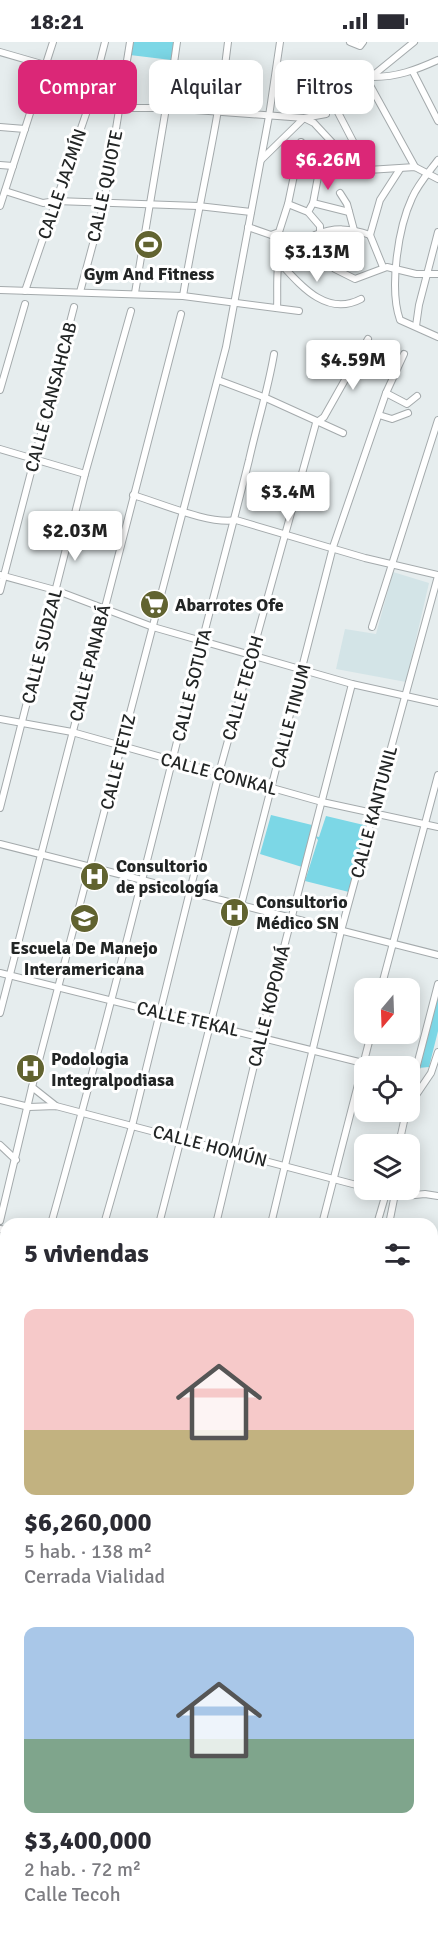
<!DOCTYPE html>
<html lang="es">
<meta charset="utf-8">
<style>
:root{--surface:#fff;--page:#f7f7f7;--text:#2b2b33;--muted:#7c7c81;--accent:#db2777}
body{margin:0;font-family:Signika,sans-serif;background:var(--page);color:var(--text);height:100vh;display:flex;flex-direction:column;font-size:22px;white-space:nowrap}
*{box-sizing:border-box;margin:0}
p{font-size:20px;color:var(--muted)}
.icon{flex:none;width:33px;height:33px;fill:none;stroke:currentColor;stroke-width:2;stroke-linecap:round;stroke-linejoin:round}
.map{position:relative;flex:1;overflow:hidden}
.panel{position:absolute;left:0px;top:1176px;width:438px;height:722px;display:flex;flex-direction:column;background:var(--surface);border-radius:18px 18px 0 0;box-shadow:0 3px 15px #0003}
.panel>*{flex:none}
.guide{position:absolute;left:18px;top:18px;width:402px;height:54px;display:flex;gap:12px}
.needle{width:39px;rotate:199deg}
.tools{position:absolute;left:354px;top:936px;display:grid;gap:12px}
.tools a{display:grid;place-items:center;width:66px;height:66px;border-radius:12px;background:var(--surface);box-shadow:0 3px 15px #0003;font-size:30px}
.price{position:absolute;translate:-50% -51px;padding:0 14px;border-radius:6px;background:#fff;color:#222;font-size:20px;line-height:39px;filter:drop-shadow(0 2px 3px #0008)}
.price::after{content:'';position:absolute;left:50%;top:36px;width:18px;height:14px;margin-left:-9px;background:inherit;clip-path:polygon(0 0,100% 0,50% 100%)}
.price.selected{background:var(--accent);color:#fff}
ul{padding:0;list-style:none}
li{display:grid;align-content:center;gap:12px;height:318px;padding:0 24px}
li span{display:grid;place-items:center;height:186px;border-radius:12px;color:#555}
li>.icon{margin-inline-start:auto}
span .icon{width:108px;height:108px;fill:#fffc;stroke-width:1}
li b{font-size:26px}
h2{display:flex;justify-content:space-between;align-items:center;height:72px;padding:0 24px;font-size:26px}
.pill{padding:0 21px;border-radius:12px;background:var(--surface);box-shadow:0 3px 15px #0003;font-size:21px;line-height:54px}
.pill.selected{background:var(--accent);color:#fff}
.status{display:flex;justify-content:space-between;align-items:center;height:42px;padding:0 30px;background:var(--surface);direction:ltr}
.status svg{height:16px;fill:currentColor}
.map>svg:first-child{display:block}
.built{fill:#d3e4e7}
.green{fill:#7cd7e6}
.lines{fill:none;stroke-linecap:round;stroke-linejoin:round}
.minor-casing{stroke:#a4aaac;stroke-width:8}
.minor{stroke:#fff;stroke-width:6}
.labels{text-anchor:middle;stroke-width:6;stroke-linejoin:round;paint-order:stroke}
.street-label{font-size:18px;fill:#222525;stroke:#fff}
.poi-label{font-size:18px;font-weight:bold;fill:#222525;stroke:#fff;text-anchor:start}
</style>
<div class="status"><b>18:21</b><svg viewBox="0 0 49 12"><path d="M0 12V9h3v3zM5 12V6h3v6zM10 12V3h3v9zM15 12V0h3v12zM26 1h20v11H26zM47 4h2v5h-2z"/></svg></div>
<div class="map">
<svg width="438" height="1897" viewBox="0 0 438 1897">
<rect width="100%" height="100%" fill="#e6edee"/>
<path class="built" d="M393 530 429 541 406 640 336 627 345 587 376 592Z"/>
<g class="green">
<path d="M133 0H174L171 18 130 13Z"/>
<path d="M271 773 312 783 302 825 260 812Z"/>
<path d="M326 774 368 784 349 850 305 839 318 798 315 794 319 795Z"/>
<path d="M438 952V989L429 1025 418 1026Z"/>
<path d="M40 1892H146L144 1897H39Z"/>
</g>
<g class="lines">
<defs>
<g id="minor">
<path d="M350 0 360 4 363 0"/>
<path d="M0 10 45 23"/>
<path d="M173 28 177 0"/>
<path d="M413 30 438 79"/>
<path d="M43 31 93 47"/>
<path d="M373 35C397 35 416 28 438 18"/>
<path d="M366 36 415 125"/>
<path d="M88 66H168L304 76 314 81 354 124 368 128 415 125 438 137"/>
<path d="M0 85 25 87"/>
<path d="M261 118 304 76 326 72"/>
<path d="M438 118C429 130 418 142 412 156 398 186 389 247 400 278L438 295"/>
<path d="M0 123 13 124"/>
<path d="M368 128 331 57 339 48 371 35 414 0"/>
<path d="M5 149 43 161 56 159 198 164 251 170"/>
<path d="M340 151 347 162 354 188"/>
<path d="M313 161 349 170"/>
<path d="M288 162 308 170 320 184V189"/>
<path d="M0 164 53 0"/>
<path d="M308 170 313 161 321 119"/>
<path d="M248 185 271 193 279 190 288 162 301 100"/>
<path d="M316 193 317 211 335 227 355 237 387 225 416 232H438"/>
<path d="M370 193 380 158 400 127"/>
<path d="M370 193 383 225"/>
<path d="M280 221C301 244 327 275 361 257"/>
<path d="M0 248 183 254 299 269"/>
<path d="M25 249 88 66 105 0"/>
<path d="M80 250 104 161 130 0"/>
<path d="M135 251 169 48"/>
<path d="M183 254C197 169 218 86 228 0"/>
<path d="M277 266C278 250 275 224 282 209 289 197 305 198 315 193 334 185 350 186 370 193"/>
<path d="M416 284 419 263 438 190"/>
<path d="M218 338 266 356 343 391"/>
<path d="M0 348 25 262"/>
<path d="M386 351 407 362 417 354"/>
<path d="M379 373 392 377 408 371"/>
<path d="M0 407 85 432"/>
<path d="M133 453C160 461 210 483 236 478L365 516 438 533"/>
<path d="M0 533 55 548 153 585 352 642 438 661"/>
<path d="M0 549 74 265"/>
<path d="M372 585 438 378"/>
<path d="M0 677 72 690 322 760 438 785"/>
<path d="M0 766 85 432 131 269"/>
<path d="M0 802 438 913"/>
<path d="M0 931 375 1024"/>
<path d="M381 946 438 733"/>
<path d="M0 971 181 272"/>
<path d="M32 1045 56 1064"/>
<path d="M410 1050 438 942"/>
<path d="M0 1058 29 1065 56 1064 364 1145"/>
<path d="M410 1062 431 1031 438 1010"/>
<path d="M399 1102 406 1070"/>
<path d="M0 1103 16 1118"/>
<path d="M375 1148 405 1154 425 1152 438 1154"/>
<path d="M0 1179 32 1045 226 305 269 74 280 0"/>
<path d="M51 1182C103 997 149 811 196 624 213 555 232 487 249 418 257 382 268 348 274 312"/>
<path d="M104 1182 132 1084 219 731 316 381 324 375 368 297"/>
<path d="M159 1182 333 505 386 351 404 312"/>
<path d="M216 1182 261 994 352 642"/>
<path d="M271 1182 341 889 438 534"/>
<path d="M322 1182 371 992"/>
<path d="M377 1182 387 1148"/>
<path d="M389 1182 394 1157 392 1148"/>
<path d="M0 1187 6 1188"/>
<path d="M436 1228 438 1224"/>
<path d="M432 1299 438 1300"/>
<path d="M0 1313 6 1314"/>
<path d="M0 1390 6 1366"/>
<path d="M432 1424 438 1425"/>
<path d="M0 1440 6 1442"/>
<path d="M432 1456 438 1431"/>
<path d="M432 1490 438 1496"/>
<path d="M432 1507 438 1513"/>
<path d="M432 1551 438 1552"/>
<path d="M0 1567 6 1569"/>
<path d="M0 1598 6 1575"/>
<path d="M432 1662 438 1639"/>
<path d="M432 1678 438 1680"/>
<path d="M0 1692 6 1694"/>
<path d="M432 1807 438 1809"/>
<path d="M0 1811 6 1786"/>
<path d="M0 1823 6 1824"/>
<path d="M432 1834 438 1836"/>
<path d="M264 1892 287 1897"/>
<path d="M34 1897 36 1892"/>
<path d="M163 1897 164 1892"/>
<path d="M195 1897 196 1892"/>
<path d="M207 1897 208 1892"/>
<path d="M315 1897 316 1892"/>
<path d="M349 1897 353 1892"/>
<path d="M383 1897 385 1892"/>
<path d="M403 1897 405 1892"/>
<path d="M418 1897 421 1892"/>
<path d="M431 1897 438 1879"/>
</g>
</defs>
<use href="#minor" class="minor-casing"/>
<use href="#minor" class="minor"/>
</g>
<defs>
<symbol id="stadium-disc" viewBox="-11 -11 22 22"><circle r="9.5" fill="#616330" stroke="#fff"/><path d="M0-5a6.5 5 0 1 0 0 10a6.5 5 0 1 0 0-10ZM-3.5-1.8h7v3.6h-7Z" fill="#fff"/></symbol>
<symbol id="supermarket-disc" viewBox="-11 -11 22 22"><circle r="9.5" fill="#616330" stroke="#fff"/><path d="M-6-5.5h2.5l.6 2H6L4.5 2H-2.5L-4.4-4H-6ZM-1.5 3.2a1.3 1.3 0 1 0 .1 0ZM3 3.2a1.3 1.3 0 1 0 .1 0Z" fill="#fff"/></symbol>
<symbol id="hospital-disc" viewBox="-11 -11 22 22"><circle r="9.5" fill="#616330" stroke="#fff"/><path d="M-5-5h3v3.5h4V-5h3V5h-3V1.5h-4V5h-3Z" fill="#fff"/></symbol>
<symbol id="school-disc" viewBox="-11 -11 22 22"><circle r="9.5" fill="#616330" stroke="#fff"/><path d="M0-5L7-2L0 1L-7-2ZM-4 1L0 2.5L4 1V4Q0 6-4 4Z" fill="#fff"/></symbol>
</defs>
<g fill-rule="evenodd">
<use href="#stadium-disc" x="132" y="186" width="33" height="33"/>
<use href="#supermarket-disc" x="138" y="546" width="33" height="33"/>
<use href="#hospital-disc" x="78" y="818" width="33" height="33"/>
<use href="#hospital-disc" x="218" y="854" width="33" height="33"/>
<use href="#school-disc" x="68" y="860" width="33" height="33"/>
<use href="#hospital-disc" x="14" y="1010" width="33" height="33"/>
</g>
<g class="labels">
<g class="street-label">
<text transform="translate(62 142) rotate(-71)" y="6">CALLE JAZMÍN</text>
<text transform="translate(105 144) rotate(-78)" y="6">CALLE QUIOTE</text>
<text transform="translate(51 355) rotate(-75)" y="6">CALLE CANSAHCAB</text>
<text transform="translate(42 604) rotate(-76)" y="6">CALLE SUDZAL</text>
<text transform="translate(90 621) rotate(-76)" y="6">CALLE PANABÁ</text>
<text transform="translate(192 643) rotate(-76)" y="6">CALLE SOTUTA</text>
<text transform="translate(243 646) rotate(-74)" y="6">CALLE TECOH</text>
<text transform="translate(291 674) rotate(-75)" y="6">CALLE TINUM</text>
<text transform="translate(118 720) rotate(-76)" y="6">CALLE TETIZ</text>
<text transform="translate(219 732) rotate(15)" y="6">CALLE CONKAL</text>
<text transform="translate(374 770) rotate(-75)" y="6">CALLE KANTUNIL</text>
<text transform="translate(269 964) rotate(-76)" y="6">CALLE KOPOMÁ</text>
<text transform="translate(188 977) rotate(13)" y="6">CALLE TEKAL</text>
<text transform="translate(210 1104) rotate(15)" y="6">CALLE HOMÚN</text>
</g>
<g class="poi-label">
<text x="149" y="238" text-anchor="middle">Gym And Fitness</text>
<text x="175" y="569">Abarrotes Ofe</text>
<text x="116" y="830">Consultorio<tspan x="116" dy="21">de psicología</tspan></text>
<text x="256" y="866">Consultorio<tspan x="256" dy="21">Médico SN</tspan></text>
<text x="84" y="912" text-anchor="middle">Escuela De Manejo<tspan x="84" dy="21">Interamericana</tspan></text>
<text x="51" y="1023">Podologia<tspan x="51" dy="21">Integralpodiasa</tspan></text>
</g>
</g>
</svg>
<div class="tools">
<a><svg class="needle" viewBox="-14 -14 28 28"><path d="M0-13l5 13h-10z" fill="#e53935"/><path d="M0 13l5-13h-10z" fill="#7c7c81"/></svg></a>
<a><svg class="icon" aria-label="locate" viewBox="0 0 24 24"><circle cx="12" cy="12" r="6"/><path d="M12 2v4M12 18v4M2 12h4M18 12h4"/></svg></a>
<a><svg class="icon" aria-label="layers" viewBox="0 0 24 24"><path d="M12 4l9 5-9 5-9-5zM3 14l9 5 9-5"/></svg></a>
</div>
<b class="price selected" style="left:328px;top:149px">$6.26M</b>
<b class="price" style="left:317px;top:241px">$3.13M</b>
<b class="price" style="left:353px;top:349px">$4.59M</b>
<b class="price" style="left:288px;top:481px">$3.4M</b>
<b class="price" style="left:75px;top:520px">$2.03M</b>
<div class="guide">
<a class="pill selected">Comprar</a>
<a class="pill">Alquilar</a>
<a class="pill">Filtros</a>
</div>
<section class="panel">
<h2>5 viviendas<svg class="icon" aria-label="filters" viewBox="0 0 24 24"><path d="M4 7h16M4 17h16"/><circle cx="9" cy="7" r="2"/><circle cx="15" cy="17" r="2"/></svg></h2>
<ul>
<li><span style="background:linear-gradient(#f6c9c9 65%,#c2b280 0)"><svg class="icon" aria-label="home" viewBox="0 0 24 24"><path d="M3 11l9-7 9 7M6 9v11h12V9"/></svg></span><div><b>$6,260,000</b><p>5 hab. · 138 m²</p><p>Cerrada Vialidad</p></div></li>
<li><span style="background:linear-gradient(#a9c7e8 60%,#7fa58c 0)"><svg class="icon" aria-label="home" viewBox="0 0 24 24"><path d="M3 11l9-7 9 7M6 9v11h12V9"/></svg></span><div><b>$3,400,000</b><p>2 hab. · 72 m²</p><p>Calle Tecoh</p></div></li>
</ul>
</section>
</div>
